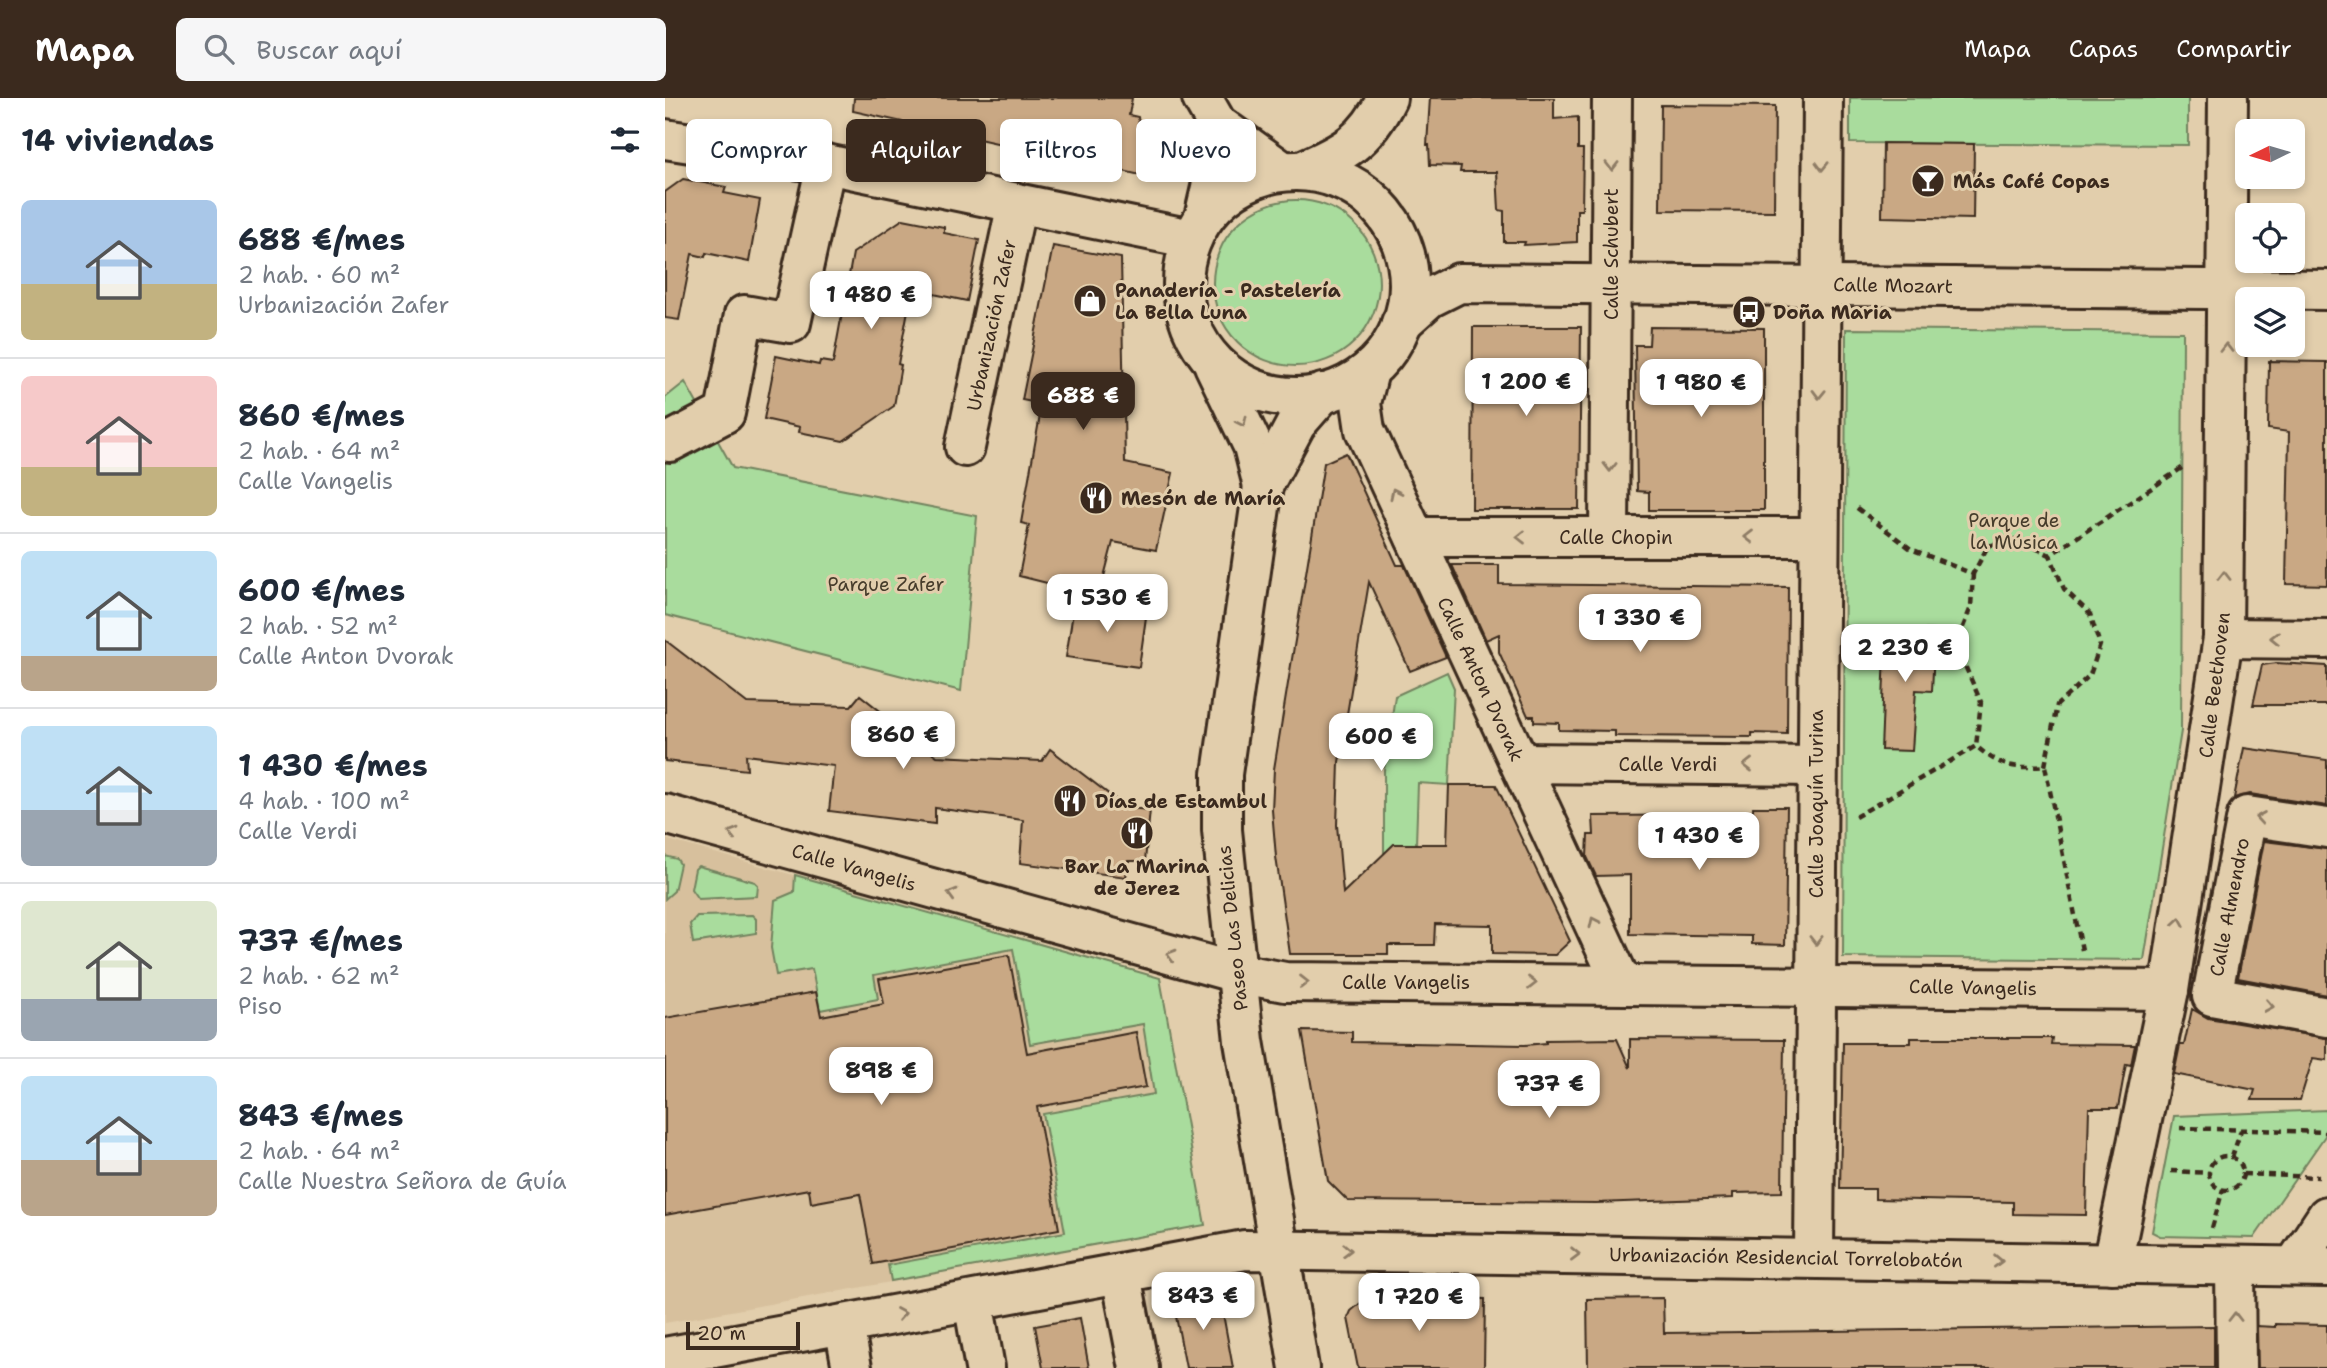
<!DOCTYPE html>
<html lang="es">
<meta charset="utf-8">
<style>
:root{--surface:#fff;--page:#f6f6f7;--text:#1f2937;--muted:#747a83;--line:#e0e1e3;--accent:#3b2a1e}
body{margin:0;font-family:"Shantell Sans",sans-serif;background:var(--page);color:var(--text);height:100vh;display:flex;flex-direction:column;font-size:26px;white-space:nowrap}
*{box-sizing:border-box;margin:0}
p{font-size:23px;color:var(--muted)}
.icon{flex:none;width:38px;height:38px;fill:none;stroke:currentColor;stroke-width:2;stroke-linecap:round;stroke-linejoin:round}
.map{position:relative;flex:1;overflow:hidden}
.panel{display:flex;flex-direction:column;background:var(--surface);width:665px}
.panel>*{flex:none}
.top-card{position:absolute;left:21px;top:21px;width:665px;height:63px;display:flex;gap:14px}
.needle{width:46px;rotate:265deg}
.fabs{position:absolute;left:1570px;top:21px;display:grid;gap:14px}
.fabs a{display:grid;place-items:center;width:70px;height:70px;border-radius:10px;background:var(--surface);box-shadow:0 4px 10px #0003;font-size:35px}
.scale{position:absolute;left:21px;bottom:18px;width:114px;box-sizing:border-box;padding-left:7px;border:4px solid #3b2a1e;border-top:0;font-size:19px;line-height:24px;white-space:nowrap;color:#3b2a1e;-webkit-text-stroke:5px #e2ceac;paint-order:stroke}
.price{position:absolute;translate:-50% -60px;padding:0 16px;border-radius:14px;background:#fff;color:#222;font-size:23px;line-height:46px;filter:drop-shadow(0 2px 4px #0008)}
.price::after{content:'';position:absolute;left:50%;top:42px;width:21px;height:16px;margin-left:-10px;background:inherit;clip-path:polygon(0 0,100% 0,50% 100%)}
.price.active{background:var(--accent);color:#fff}
ul{padding:0;list-style:none}
li{display:flex;align-items:center;gap:21px;height:175px;padding:0 21px}
li+li{border-top:2px solid var(--line)}
li span{display:grid;place-items:center;flex:none;width:196px;height:140px;border-radius:10px;color:#555}
li>.icon{margin-inline-start:auto}
span .icon{width:84px;height:84px;fill:#fffc;stroke-width:1}
li b{font-size:30px}
h2{display:flex;justify-content:space-between;align-items:center;height:84px;padding:0 21px;font-size:30px}
.tag{padding:0 24px;border-radius:10px;background:var(--surface);box-shadow:0 4px 10px #0003;font-size:24px;line-height:63px}
.tag.active{background:var(--accent);color:#fff}
header{display:flex;align-items:center;gap:42px;box-sizing:border-box;height:98px;padding:0 35px;background:var(--accent);color:#fff}
header strong{font-size:33px}
nav{display:flex;gap:38px;margin-inline-start:auto;font-size:24px}
.search{width:490px;height:63px;background:var(--page);display:flex;align-items:center;gap:18px;box-sizing:border-box;padding:0 24px;border-radius:10px;color:var(--muted);font-size:26px}
main{display:flex;flex:1;min-height:0}
.map>svg:first-child{display:block}
.built{fill:#d7c09d}
.green{fill:#a9dc9d;stroke:#72835e;stroke-width:2}
.building{fill:#c9a884;stroke:#3b2a1e;stroke-width:2}
.lines{fill:none;stroke-linecap:round;stroke-linejoin:round}
.street-casing{stroke:#3b2a1e;stroke-width:44}
.secondary-casing{stroke:#3b2a1e;stroke-width:44}
.path{stroke:#3b2a1e;stroke-width:4.5;stroke-dasharray:7 5;stroke-linecap:butt}
.street{stroke:#e2ceac;stroke-width:38}
.secondary{stroke:#e2ceac;stroke-width:38}
.oneway{stroke:#8e7c65}
.labels{text-anchor:middle;stroke-width:6;stroke-linejoin:round;paint-order:stroke}
.poi-label{font-size:19px;font-weight:bold;fill:#3b2a1e;stroke:#e2ceac;text-anchor:start}
.street-label{font-size:19px;fill:#3b2a1e;stroke:#e2ceac}
.park-label{font-size:19px;fill:#463c2b;stroke:#e2ceac}
</style>
<header>
<strong>Mapa</strong>
<div class="search"><svg class="icon" aria-label="search" viewBox="0 0 24 24"><circle cx="10" cy="10" r="6"/><path d="M15 15l6 6"/></svg>Buscar aquí</div>
<nav><a>Mapa</a><a>Capas</a><a>Compartir</a></nav>
</header>
<main>
<section class="panel">
<h2>14 viviendas<svg class="icon" aria-label="filters" viewBox="0 0 24 24"><path d="M4 7h16M4 17h16"/><circle cx="9" cy="7" r="2"/><circle cx="15" cy="17" r="2"/></svg></h2>
<ul>
<li><span style="background:linear-gradient(#a9c7e8 60%,#c2b280 0)"><svg class="icon" aria-label="home" viewBox="0 0 24 24"><path d="M3 11l9-7 9 7M6 9v11h12V9"/></svg></span><div><b>688 €/mes</b><p>2 hab. · 60 m²</p><p>Urbanización Zafer</p></div></li>
<li><span style="background:linear-gradient(#f6c9c9 65%,#c2b280 0)"><svg class="icon" aria-label="home" viewBox="0 0 24 24"><path d="M3 11l9-7 9 7M6 9v11h12V9"/></svg></span><div><b>860 €/mes</b><p>2 hab. · 64 m²</p><p>Calle Vangelis</p></div></li>
<li><span style="background:linear-gradient(#bfe0f5 75%,#b9a48a 0)"><svg class="icon" aria-label="home" viewBox="0 0 24 24"><path d="M3 11l9-7 9 7M6 9v11h12V9"/></svg></span><div><b>600 €/mes</b><p>2 hab. · 52 m²</p><p>Calle Anton Dvorak</p></div></li>
<li><span style="background:linear-gradient(#bfe0f5 60%,#9aa5b1 0)"><svg class="icon" aria-label="home" viewBox="0 0 24 24"><path d="M3 11l9-7 9 7M6 9v11h12V9"/></svg></span><div><b>1 430 €/mes</b><p>4 hab. · 100 m²</p><p>Calle Verdi</p></div></li>
<li><span style="background:linear-gradient(#dfe7d0 70%,#9aa5b1 0)"><svg class="icon" aria-label="home" viewBox="0 0 24 24"><path d="M3 11l9-7 9 7M6 9v11h12V9"/></svg></span><div><b>737 €/mes</b><p>2 hab. · 62 m²</p><p>Piso</p></div></li>
<li><span style="background:linear-gradient(#bfe0f5 60%,#b9a48a 0)"><svg class="icon" aria-label="home" viewBox="0 0 24 24"><path d="M3 11l9-7 9 7M6 9v11h12V9"/></svg></span><div><b>843 €/mes</b><p>2 hab. · 64 m²</p><p>Calle Nuestra Señora de Guía</p></div></li>
</ul>
</section>
<div class="map">
<svg width="1662" height="1270" viewBox="0 0 1662 1270">
<rect width="100%" height="100%" fill="#e2ceac"/>
<filter id="ink" filterUnits="userSpaceOnUse"><feTurbulence type="fractalNoise" baseFrequency=".0143" numOctaves="2"/><feDisplacementMap in="SourceGraphic" scale="14" xChannelSelector="R" yChannelSelector="G"/><feConvolveMatrix kernelMatrix="1 2 1 2 8 2 1 2 1" color-interpolation-filters="sRGB"/></filter>
<g filter="url(#ink)">
<path class="built" d="M0 741 495 880 540 1127 0 1225Z"/>
<g class="green">
<path d="M1185 0H1523V47L1185 45Z"/>
<circle cx="631" cy="185" r="83"/>
<path d="M1181 231 1518 234 1516 633 1479 862 1178 859Z"/>
<path d="M20 284 68 370 312 418 296 593 0 517V300Z"/>
<path d="M782 574 789 590 784 687 753 685 751 746H729L719 756V672L730 598Z"/>
<path d="M0 758 12 761 15 766 9 793 0 801Z"/>
<path d="M33 768 90 784 93 787 92 798 33 801 26 791 30 771Z"/>
<path d="M130 777 495 880 540 1127 226 1183 223 1167 400 1134 378 1016 489 996 478 926 365 946 348 851 209 877 213 901 155 912 147 871 111 877 106 850 110 802 129 794Z"/>
<path d="M87 817 91 821V835L28 845 25 826 32 818Z"/>
<path d="M1662 1012V1035L1589 1140 1495 1138 1487 1134 1509 1018Z"/>
</g>
<g class="building">
<path d="M189 0H467L464 17 473 19 480 78 188 13Z"/>
<path d="M765 0H889V21L913 19V51H918L917 112H912V144L859 147 860 144H839V113L834 112 832 74H795L796 68 765 67 764 47H762Z"/>
<path d="M996 7 1110 8 1109 113 995 112Z"/>
<path d="M1218 45 1309 46 1308 121 1217 119Z"/>
<path d="M18 81 61 89 59 95 95 102 84 164 41 155 40 159 27 156 14 222 0 220V94Z"/>
<path d="M238 121 279 129V135L314 142 302 203 259 194 258 199 246 196 233 266 236 267 229 308 178 343 134 334 135 329 99 321 111 258 154 267 155 263 168 265 188 155Z"/>
<path d="M388 148 456 160 460 365 508 375 491 452 448 444 434 498 354 478 364 427 356 425 377 306 357 302Z"/>
<path d="M808 229H916L914 411H807Z"/>
<path d="M985 229 1099 230V412H984V394L972 393 970 247H984Z"/>
<path d="M1604 263 1662 264V487L1621 486 1624 334 1603 331Z"/>
<path d="M681 355 732 467H739L781 559 745 573 704 484 674 664 672 727 678 795 729 746H782L784 687H831L905 843 890 857 827 856V827L770 826 769 847H723V856H625L611 759 607 712 609 671 659 365Z"/>
<path d="M787 467H834V486L1123 489 1122 636 1087 635V639L950 638V633L894 632V625L869 624V618H863L834 554V536L821 542Z"/>
<path d="M410 502 482 512 474 569 401 559Z"/>
<path d="M1221 531 1270 532 1267 593 1251 592 1247 653 1216 652Z"/>
<path d="M0 542 82 605 186 608 195 597 272 658 377 663 385 651 462 710 485 712 480 763H463L461 779 355 765 358 722 270 710V726L164 713 169 668 81 657 82 672 0 663Z"/>
<path d="M1612 565 1662 568V607H1588L1597 567Z"/>
<path d="M1579 650 1662 662V708L1585 696 1569 700Z"/>
<path d="M1088 709H1122L1120 847 1087 846V838L965 836V777L931 778 922 759 923 737H929L928 718 1088 717Z"/>
<path d="M1599 743 1662 751V897L1573 880Z"/>
<path d="M344 857 362 955 471 934 481 989 372 1009 394 1131 208 1166 195 1096 146 1105 144 1091 0 1117V920L151 894 156 918 219 906 214 881Z"/>
<path d="M1527 911 1543 920 1662 940V962L1648 960 1635 1002H1587L1590 992 1509 976 1515 947H1519Z"/>
<path d="M637 933 687 934V944L860 947 881 945V942L952 941 965 970V941L1119 942 1117 1094 1068 1095V1100L931 1105 683 1103 663 1083Z"/>
<path d="M1246 940H1387L1386 946 1470 947 1466 967 1461 966 1453 1010H1424L1421 1117 1348 1116V1104L1210 1101V1091H1175L1178 945H1246Z"/>
<path d="M554 1194 568 1270H521L508 1203Z"/>
<path d="M704 1198 820 1201 819 1270H693L683 1220 686 1213Z"/>
<path d="M998 1200 999 1235 1549 1228V1270H923L922 1201Z"/>
<path d="M415 1220 424 1270H378L370 1228Z"/>
<path d="M1610 1226 1662 1227V1270H1593L1592 1228 1610 1229Z"/>
</g>
<g class="lines">
<defs>
<g id="street">
<path d="M0 41 161 66 527 141"/>
<path d="M704 273 696 305 700 332 957 886"/>
<path d="M0 343 5 344 60 315 79 217 126 225 161 66"/>
<path d="M300 349 352 105"/>
<path d="M750 439H1152"/>
<path d="M944 439 947 0"/>
<path d="M1558 540 1662 541"/>
<path d="M855 665 1151 668"/>
<path d="M0 716 572 875 620 884 1504 892"/>
<path d="M1662 730 1582 718 1547 898 1662 919"/>
<path d="M1149 1159 1158 0"/>
<path d="M1447 1166 1504 892 1558 540 1563 0"/>
<path d="M1570 1168 1571 1270"/>
<path d="M1629 1168 1662 1118"/>
<path d="M456 1177 474 1270"/>
<path d="M308 1203 320 1270"/>
<path d="M179 1227 187 1270"/>
<path d="M0 1259 580 1152 1662 1169"/>
</g>
<g id="secondary">
<path d="M537 0 552 26 616 72"/>
<circle cx="631" cy="186" r="113"/>
<path d="M636 73C679 55 701 43 722 0"/>
<path d="M539 120 550 72 552 26"/>
<path d="M736 225 764 200 794 185 1662 192"/>
<path d="M549 267 588 348 598 388"/>
<path d="M634 1270 579 943 557 732V676L598 388 631 326 658 295"/>
</g>
</defs>
<use href="#street" class="street-casing"/>
<use href="#secondary" class="secondary-casing"/>
<g class="path">
<path d="M1192 410 1246 451 1308 476 1323 448 1352 441 1385 457 1520 368"/>
<path d="M1308 476 1306 509 1294 539 1301 570 1316 604 1311 648"/>
<path d="M1380 668 1392 607 1425 577 1435 547 1425 516 1399 491 1385 457"/>
<path d="M1190 719 1311 648C1335 669 1349 671 1380 668L1417 852"/>
<path d="M1515 1030 1662 1034"/>
<circle cx="1561" cy="1075" r="17"/>
<path d="M1567 1059 1576 1032"/>
<path d="M1506 1073 1545 1075"/>
<path d="M1578 1076 1654 1079"/>
<path d="M1547 1130 1558 1091"/>
</g>
<use href="#street" class="street"/>
<use href="#secondary" class="secondary"/>
</g>
<defs><path id="oneway-chevron" d="M-2-3.5L2.5 0L-2 3.5" fill="none" stroke-width="1.6" stroke-linecap="round" stroke-linejoin="round" transform="scale(1.75)"/></defs>
<g class="oneway">
<use href="#oneway-chevron" transform="translate(947 68) rotate(90)"/>
<use href="#oneway-chevron" transform="translate(1157 68) rotate(91)"/>
<use href="#oneway-chevron" transform="translate(1561 250) rotate(-90)"/>
<use href="#oneway-chevron" transform="translate(1154 296) rotate(91)"/>
<use href="#oneway-chevron" transform="translate(577 324) rotate(65)"/>
<use href="#oneway-chevron" transform="translate(945 369) rotate(90)"/>
<use href="#oneway-chevron" transform="translate(730 395) rotate(-115)"/>
<use href="#oneway-chevron" transform="translate(856 439) rotate(180)"/>
<use href="#oneway-chevron" transform="translate(1084 439) rotate(-180)"/>
<use href="#oneway-chevron" transform="translate(1559 478) rotate(-90)"/>
<use href="#oneway-chevron" transform="translate(1610 540) rotate(-179)"/>
<use href="#oneway-chevron" transform="translate(1083 667) rotate(-180)"/>
<use href="#oneway-chevron" transform="translate(1595 720) rotate(-171)"/>
<use href="#oneway-chevron" transform="translate(68 735) rotate(-164)"/>
<use href="#oneway-chevron" transform="translate(287 796) rotate(-164)"/>
<use href="#oneway-chevron" transform="translate(929 824) rotate(-115)"/>
<use href="#oneway-chevron" transform="translate(1514 824) rotate(-81)"/>
<use href="#oneway-chevron" transform="translate(1151 842) rotate(90)"/>
<use href="#oneway-chevron" transform="translate(506 857) rotate(-164)"/>
<use href="#oneway-chevron" transform="translate(639 884)"/>
<use href="#oneway-chevron" transform="translate(867 885)"/>
<use href="#oneway-chevron" transform="translate(1604 908) rotate(10)"/>
<use href="#oneway-chevron" transform="translate(682 1152) rotate(1)"/>
<use href="#oneway-chevron" transform="translate(910 1156) rotate(1)"/>
<use href="#oneway-chevron" transform="translate(1333 1163) rotate(1)"/>
<use href="#oneway-chevron" transform="translate(236 1216) rotate(-10)"/>
<use href="#oneway-chevron" transform="translate(1570 1219) rotate(-90)"/>
</g>
</g>
<defs>
<symbol id="bar-disc" viewBox="-11 -11 22 22"><circle r="9.5" fill="#3b2a1e" stroke="#e2ceac"/><path d="M-6-5H6L.8 .8V4.5H3.5V6h-7V4.5H-.8V.8Z" fill="#fff"/></symbol>
<symbol id="shop-disc" viewBox="-11 -11 22 22"><circle r="9.5" fill="#3b2a1e" stroke="#e2ceac"/><path d="M-5-2.5h2.3a2.7 3.5 0 0 1 5.4 0H5L5.5 6h-11ZM-1.5-2.5h3a1.5 2.3 0 0 0-3 0Z" fill="#fff"/></symbol>
<symbol id="bus-disc" viewBox="-11 -11 22 22"><circle r="9.5" fill="#3b2a1e" stroke="#e2ceac"/><path d="M-5-6H5V4H4V6H2V4H-2V6H-4V4H-5ZM-3.5-4V0h7V-4ZM-3.5 1.2v1.5H-2V1.2ZM2 1.2v1.5H3.5V1.2Z" fill="#fff"/></symbol>
<symbol id="restaurant-disc" viewBox="-11 -11 22 22"><circle r="9.5" fill="#3b2a1e" stroke="#e2ceac"/><path d="M-5-6h1v4h1v-4h1v4h1v-4h1v5L-1.5 .5V6h-2V.5L-5-1ZM5-6V6H3V1.5H1.5Q1.5-4 5-6Z" fill="#fff"/></symbol>
</defs>
<g fill-rule="evenodd">
<use href="#bar-disc" x="1244" y="64" width="38" height="38"/>
<use href="#shop-disc" x="406" y="184" width="38" height="38"/>
<use href="#bus-disc" x="1065" y="195" width="38" height="38"/>
<use href="#restaurant-disc" x="412" y="381" width="38" height="38"/>
<use href="#restaurant-disc" x="386" y="684" width="38" height="38"/>
<use href="#restaurant-disc" x="453" y="716" width="38" height="38"/>
</g>
<g class="labels">
<g class="poi-label">
<text x="1288" y="90">Más Café Copas</text>
<text x="450" y="199">Panadería - Pastelería<tspan x="450" dy="22">La Bella Luna</tspan></text>
<text x="1108" y="221">Doña Maria</text>
<text x="456" y="407">Mesón de María</text>
<text x="430" y="710">Días de Estambul</text>
<text x="472" y="775" text-anchor="middle">Bar La Marina<tspan x="472" dy="22">de Jerez</tspan></text>
</g>
<g class="street-label">
<text transform="translate(946 156) rotate(-90)" y="7">Calle Schubert</text>
<text transform="translate(1228 187) rotate(1)" y="7">Calle Mozart</text>
<text transform="translate(326 227) rotate(-78)" y="7">Urbanización Zafer</text>
<text x="951" y="446">Calle Chopin</text>
<text transform="translate(816 581) rotate(65)" y="7">Calle Anton Dvorak</text>
<text transform="translate(1549 587) rotate(-83)" y="7">Calle Beethoven</text>
<text x="1003" y="673">Calle Verdi</text>
<text transform="translate(1151 706) rotate(-90)" y="7">Calle Joaquín Turina</text>
<text transform="translate(189 769) rotate(16)" y="7">Calle Vangelis</text>
<text transform="translate(1564 809) rotate(-79)" y="7">Calle Almendro</text>
<text transform="translate(567 830) rotate(-96)" y="7">Paseo Las Delicias</text>
<text x="741" y="891">Calle Vangelis</text>
<text transform="translate(1308 889) rotate(1)" y="7">Calle Vangelis</text>
<text transform="translate(1121 1159) rotate(1)" y="7">Urbanización Residencial Torrelobatón</text>
</g>
<g class="park-label">
<text x="1349" y="429">Parque de<tspan x="1349" dy="22">la Música</tspan></text>
<text x="221" y="493">Parque Zafer</text>
</g>
</g>
</svg>
<div class="fabs">
<a><svg class="needle" viewBox="-14 -14 28 28"><path d="M0-13l5 13h-10z" fill="#e53935"/><path d="M0 13l5-13h-10z" fill="#747a83"/></svg></a>
<a><svg class="icon" aria-label="locate" viewBox="0 0 24 24"><circle cx="12" cy="12" r="6"/><path d="M12 2v4M12 18v4M2 12h4M18 12h4"/></svg></a>
<a><svg class="icon" aria-label="layers" viewBox="0 0 24 24"><path d="M12 4l9 5-9 5-9-5zM3 14l9 5 9-5"/></svg></a>
</div>
<div class="scale">20 m</div>
<b class="price" style="left:206px;top:233px">1 480 €</b>
<b class="price" style="left:861px;top:320px">1 200 €</b>
<b class="price" style="left:1036px;top:321px">1 980 €</b>
<b class="price active" style="left:418px;top:334px">688 €</b>
<b class="price" style="left:442px;top:536px">1 530 €</b>
<b class="price" style="left:975px;top:556px">1 330 €</b>
<b class="price" style="left:1240px;top:586px">2 230 €</b>
<b class="price" style="left:238px;top:673px">860 €</b>
<b class="price" style="left:716px;top:675px">600 €</b>
<b class="price" style="left:1034px;top:774px">1 430 €</b>
<b class="price" style="left:216px;top:1009px">898 €</b>
<b class="price" style="left:884px;top:1022px">737 €</b>
<b class="price" style="left:538px;top:1234px">843 €</b>
<b class="price" style="left:754px;top:1235px">1 720 €</b>
<div class="top-card">
<a class="tag">Comprar</a>
<a class="tag active">Alquilar</a>
<a class="tag">Filtros</a>
<a class="tag">Nuevo</a>
</div>
</div>
</main>
